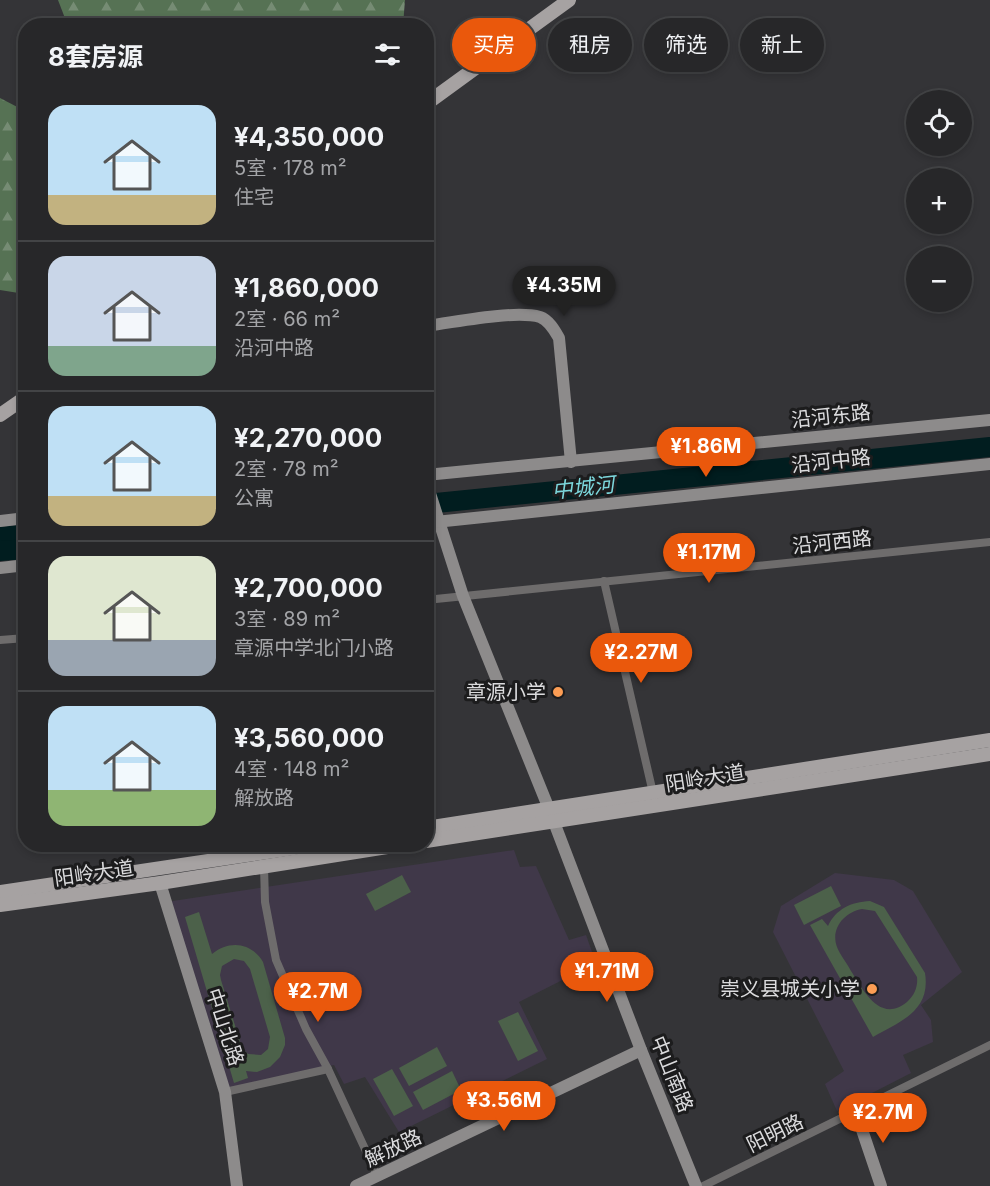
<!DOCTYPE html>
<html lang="zh">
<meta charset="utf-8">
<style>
:root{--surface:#272729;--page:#2f2f31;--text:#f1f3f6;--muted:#a4a5a8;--line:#434446;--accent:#ea580c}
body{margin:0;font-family:Inter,"Noto Sans SC",sans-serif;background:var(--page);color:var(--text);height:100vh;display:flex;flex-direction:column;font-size:22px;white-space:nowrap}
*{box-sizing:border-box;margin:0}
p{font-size:20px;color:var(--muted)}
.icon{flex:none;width:33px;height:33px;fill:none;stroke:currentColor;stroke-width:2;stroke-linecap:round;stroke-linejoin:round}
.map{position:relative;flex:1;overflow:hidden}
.details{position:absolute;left:18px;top:18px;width:416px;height:834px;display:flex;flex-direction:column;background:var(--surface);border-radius:24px;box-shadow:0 3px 9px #0003,0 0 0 2px var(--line)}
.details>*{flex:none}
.guide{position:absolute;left:452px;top:18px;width:448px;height:54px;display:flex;gap:12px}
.controls{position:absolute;left:906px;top:90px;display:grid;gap:12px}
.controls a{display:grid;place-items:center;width:66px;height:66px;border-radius:50%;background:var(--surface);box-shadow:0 3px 9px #0003,0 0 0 2px var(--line);font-size:30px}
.price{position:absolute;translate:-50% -51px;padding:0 14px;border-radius:21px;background:var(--accent);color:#fff;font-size:20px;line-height:39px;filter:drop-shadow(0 2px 3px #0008)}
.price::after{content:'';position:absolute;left:50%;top:36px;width:18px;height:14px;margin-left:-9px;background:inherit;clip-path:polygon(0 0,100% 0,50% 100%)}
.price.selected{background:#222;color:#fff}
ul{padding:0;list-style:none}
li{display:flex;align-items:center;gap:18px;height:150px;padding:0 30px}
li+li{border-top:2px solid var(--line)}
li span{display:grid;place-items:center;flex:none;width:168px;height:120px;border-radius:18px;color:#555}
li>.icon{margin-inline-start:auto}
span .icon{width:72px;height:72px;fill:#fffc;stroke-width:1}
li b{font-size:26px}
h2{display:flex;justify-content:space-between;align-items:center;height:72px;padding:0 30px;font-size:26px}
.pill{padding:0 21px;border-radius:27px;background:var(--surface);box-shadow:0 3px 9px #0003,0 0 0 2px var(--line);font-size:21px;line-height:54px}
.pill.selected{background:var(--accent);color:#fff}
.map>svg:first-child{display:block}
.education{fill:#403849}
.forest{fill:url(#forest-firs)}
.garden{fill:#4c614a;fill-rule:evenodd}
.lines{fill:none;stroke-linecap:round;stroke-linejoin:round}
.river{stroke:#011d1f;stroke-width:20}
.street{stroke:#6e6c6c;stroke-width:8}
.secondary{stroke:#8d8b8b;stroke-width:12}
.primary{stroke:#a6a2a2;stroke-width:14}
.poi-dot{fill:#fc9d54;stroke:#1c1c1d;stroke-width:2}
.labels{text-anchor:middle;stroke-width:6;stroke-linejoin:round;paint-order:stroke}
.street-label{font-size:20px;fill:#dbdbdd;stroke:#1c1c1d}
.poi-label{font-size:20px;fill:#dbdbdd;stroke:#1c1c1d;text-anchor:end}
.water-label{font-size:21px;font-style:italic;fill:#7cd7dc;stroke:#1c1c1d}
</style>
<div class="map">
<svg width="990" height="1186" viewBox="0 0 990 1186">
<defs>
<pattern id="forest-firs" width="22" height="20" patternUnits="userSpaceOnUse" patternTransform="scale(1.5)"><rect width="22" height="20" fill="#567254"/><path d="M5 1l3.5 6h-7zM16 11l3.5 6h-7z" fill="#768c74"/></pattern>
</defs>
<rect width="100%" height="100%" fill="#343437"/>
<g class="education">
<path d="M514 850 520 867 536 866 569 940 586 935 596 963 519 1002 547 1059 399 1132 365 1077 344 1084 334 1065 229 1088 166 902Z"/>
<path d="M835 873 894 880 913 891 962 972 921 1005 931 1020 933 1042 903 1055 911 1073 837 1111 825 1084 844 1071 773 932 781 906Z"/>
</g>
<g class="forest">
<path d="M58 0H405L403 25 68 26Z"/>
<path d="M0 98 25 111V294L0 290Z"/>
</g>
<g class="garden">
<path d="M402 875 411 892 375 911 366 894Z"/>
<path d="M831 886 841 906 804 925 794 905Z"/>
<path d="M870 901 884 907 925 973C931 1011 901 1021 873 1037L810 925 822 919 828 926C836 909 851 902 870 901ZM862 909 875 911 917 977C918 986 915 995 907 1002 880 1024 863 990 851 971 847 963 840 955 837 947 830 928 845 912 862 909Z"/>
<path d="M199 912 212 954C229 940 251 942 263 962L285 1038V1045L280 1057 270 1067 257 1072 246 1071 248 1078 234 1083 185 917ZM234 959 244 961 250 969 270 1037 268 1049 261 1055 248 1054 242 1048 221 980 220 975 222 966Z"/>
<path d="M518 1012 538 1051 518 1061 498 1021Z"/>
<path d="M437 1047 447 1066 409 1086 399 1068Z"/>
<path d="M392 1069 413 1106 394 1116 373 1079Z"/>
<path d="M452 1071 461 1090 423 1110 413 1092Z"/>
</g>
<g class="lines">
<g class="river">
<path d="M426 504 990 447"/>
<path d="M0 537 26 534"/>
<path d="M0 551 26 549"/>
</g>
<g class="street">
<path d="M604 581 653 793"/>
<path d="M426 600 990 542"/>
<path d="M0 640 26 638"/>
<path d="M264 866 265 902 276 960 306 1029 328 1069 378 1177"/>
<path d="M225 1092 328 1069"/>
<path d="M703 1186 990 1045"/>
</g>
<g class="secondary">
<path d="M426 326C454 322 515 310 540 317 549 320 555 331 559 338L571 462"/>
<path d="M426 475 990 420"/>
<path d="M426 481 463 596 549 809 641 1050 696 1186"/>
<path d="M0 521 26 518"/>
<path d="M426 523 990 464"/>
<path d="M0 568 26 565"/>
<path d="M160 883 225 1092 237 1186"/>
<path d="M856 1112 881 1186"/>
<path d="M356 1186 641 1050"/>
</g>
<g class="primary">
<path d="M426 104 569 0"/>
<path d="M0 415 26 397"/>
<path d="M426 828 990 740"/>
<path d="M426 841 990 754"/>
<path d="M0 892 321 844"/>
<path d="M0 905 160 883 406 844"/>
</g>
</g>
<g class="poi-dot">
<circle cx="558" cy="692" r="6"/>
<circle cx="872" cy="989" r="6"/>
</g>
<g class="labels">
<g class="street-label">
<text transform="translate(831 416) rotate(-6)" y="7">沿河东路</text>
<text transform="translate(831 461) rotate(-6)" y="7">沿河中路</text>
<text transform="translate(832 542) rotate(-6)" y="7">沿河西路</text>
<text transform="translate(705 778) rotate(-9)" y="7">阳岭大道</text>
<text transform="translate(94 873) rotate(-8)" y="7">阳岭大道</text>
<text transform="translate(225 1027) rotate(72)" y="7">中山北路</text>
<text transform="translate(672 1074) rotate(68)" y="7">中山南路</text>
<text transform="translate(775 1133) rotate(-26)" y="7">阳明路</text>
<text transform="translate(393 1148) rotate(-25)" y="7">解放路</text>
</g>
<g class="poi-label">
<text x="546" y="699">章源小学</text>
<text x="860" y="996">崇义县城关小学</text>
</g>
<g class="water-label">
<text transform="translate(583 488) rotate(-6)" y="7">中城河</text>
</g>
</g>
</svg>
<div class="controls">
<a><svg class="icon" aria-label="locate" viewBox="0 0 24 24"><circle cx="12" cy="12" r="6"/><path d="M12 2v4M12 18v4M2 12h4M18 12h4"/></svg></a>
<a>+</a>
<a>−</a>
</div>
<b class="price selected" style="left:564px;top:317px">¥4.35M</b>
<b class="price" style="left:706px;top:478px">¥1.86M</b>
<b class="price" style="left:709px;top:584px">¥1.17M</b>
<b class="price" style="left:641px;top:684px">¥2.27M</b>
<b class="price" style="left:607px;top:1003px">¥1.71M</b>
<b class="price" style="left:318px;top:1023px">¥2.7M</b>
<b class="price" style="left:504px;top:1132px">¥3.56M</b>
<b class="price" style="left:883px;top:1144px">¥2.7M</b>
<div class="guide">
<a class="pill selected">买房</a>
<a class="pill">租房</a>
<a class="pill">筛选</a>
<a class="pill">新上</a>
</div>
<section class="details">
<h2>8套房源<svg class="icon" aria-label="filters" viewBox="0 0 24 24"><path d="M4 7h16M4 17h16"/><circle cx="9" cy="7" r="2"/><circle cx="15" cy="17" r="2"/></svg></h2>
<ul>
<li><span style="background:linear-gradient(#bfe0f5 75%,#c2b280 0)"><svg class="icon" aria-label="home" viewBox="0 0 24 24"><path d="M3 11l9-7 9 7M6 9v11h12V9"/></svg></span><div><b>¥4,350,000</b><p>5室 · 178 m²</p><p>住宅</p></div></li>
<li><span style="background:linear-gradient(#c9d6e8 75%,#7fa58c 0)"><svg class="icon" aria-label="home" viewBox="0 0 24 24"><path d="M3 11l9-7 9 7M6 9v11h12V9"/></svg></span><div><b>¥1,860,000</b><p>2室 · 66 m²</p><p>沿河中路</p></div></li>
<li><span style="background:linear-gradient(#bfe0f5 75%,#c2b280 0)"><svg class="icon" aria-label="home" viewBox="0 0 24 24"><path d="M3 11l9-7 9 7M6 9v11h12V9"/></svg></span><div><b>¥2,270,000</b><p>2室 · 78 m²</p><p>公寓</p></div></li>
<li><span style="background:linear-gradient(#dfe7d0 70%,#9aa5b1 0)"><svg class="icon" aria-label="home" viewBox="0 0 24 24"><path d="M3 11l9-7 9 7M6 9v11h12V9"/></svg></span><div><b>¥2,700,000</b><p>3室 · 89 m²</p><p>章源中学北门小路</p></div></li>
<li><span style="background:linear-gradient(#bfe0f5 70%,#8fb573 0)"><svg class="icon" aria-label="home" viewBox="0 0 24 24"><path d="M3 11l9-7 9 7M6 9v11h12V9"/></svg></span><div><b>¥3,560,000</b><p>4室 · 148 m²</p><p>解放路</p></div></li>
</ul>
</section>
</div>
